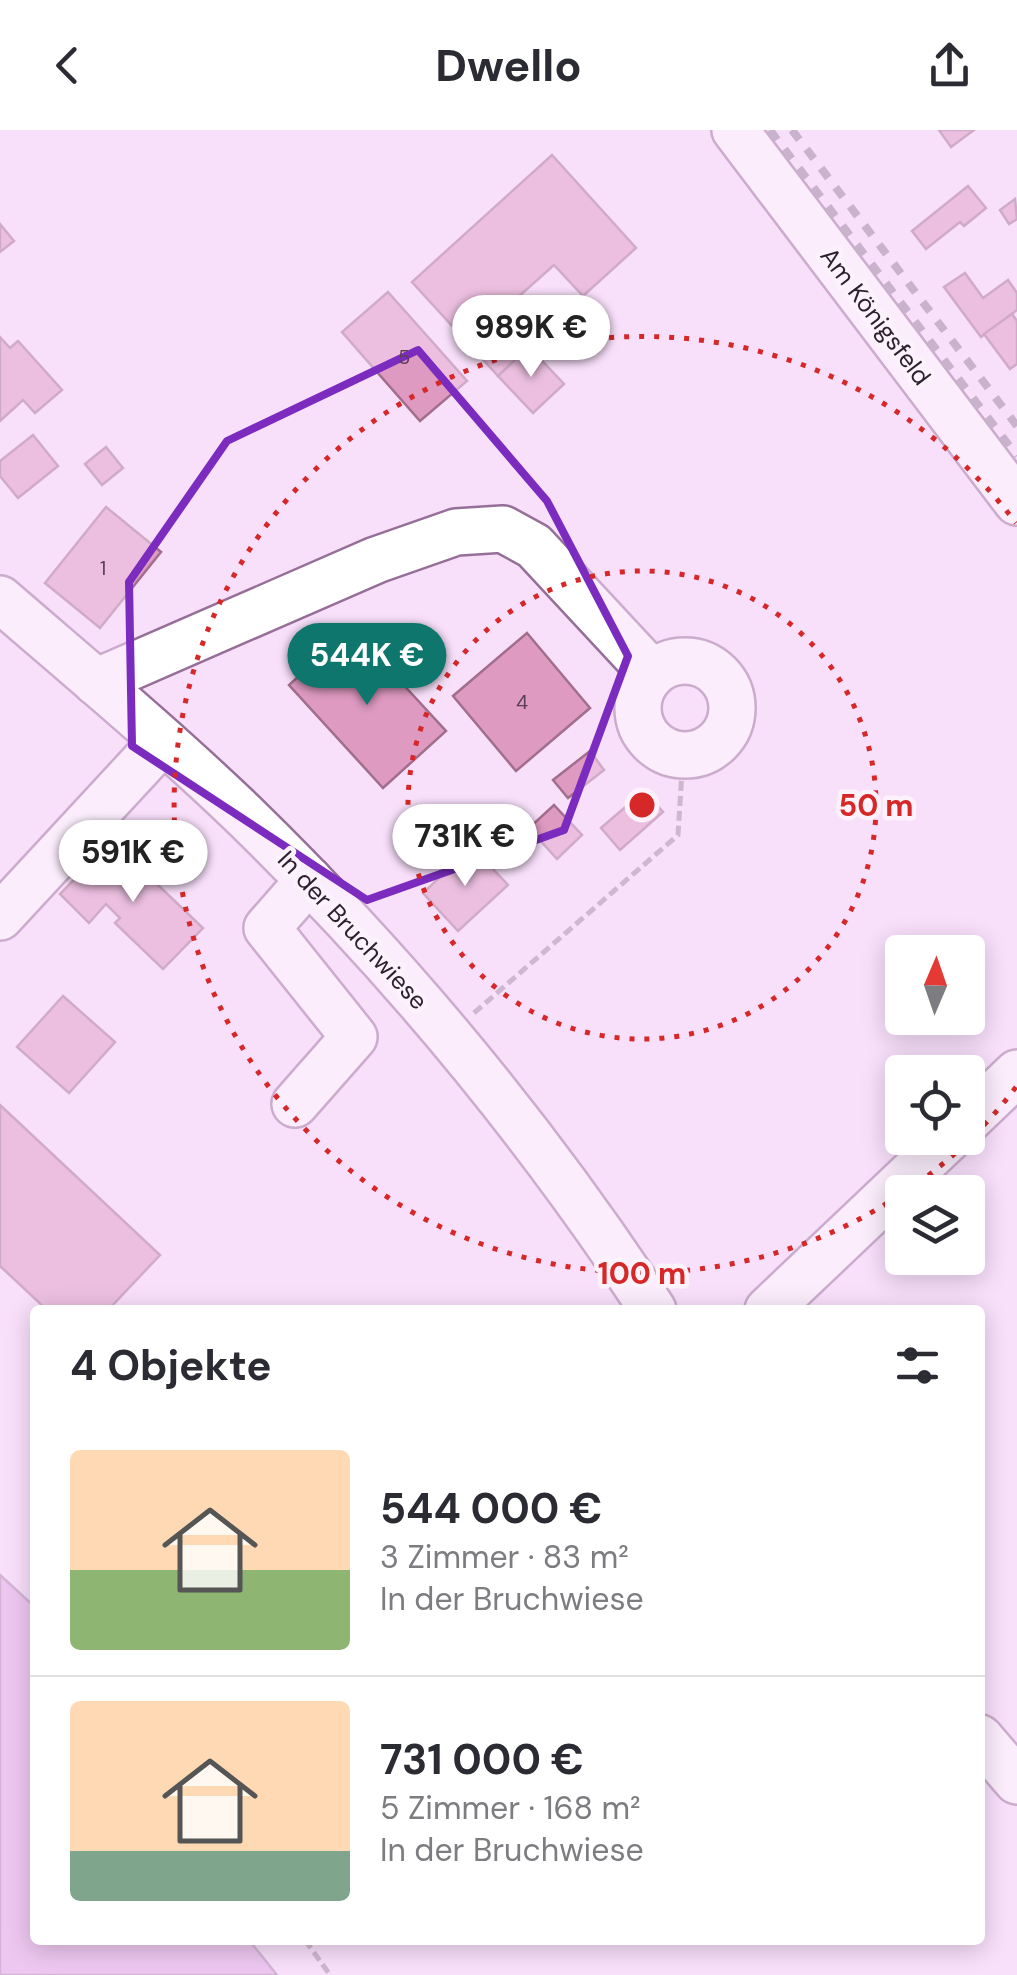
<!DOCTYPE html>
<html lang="de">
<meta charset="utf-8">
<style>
:root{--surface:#fff;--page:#f7f7f7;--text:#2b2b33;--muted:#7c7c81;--line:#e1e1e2;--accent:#0f766e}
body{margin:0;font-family:"DM Sans",sans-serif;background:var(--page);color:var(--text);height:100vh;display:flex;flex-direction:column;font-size:38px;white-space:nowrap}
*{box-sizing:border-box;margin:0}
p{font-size:32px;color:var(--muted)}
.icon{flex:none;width:55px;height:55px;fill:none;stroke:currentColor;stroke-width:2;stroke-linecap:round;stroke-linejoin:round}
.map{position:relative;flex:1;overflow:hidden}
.details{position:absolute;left:30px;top:1175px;width:955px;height:640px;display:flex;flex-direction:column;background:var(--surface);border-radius:10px;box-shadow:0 5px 25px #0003}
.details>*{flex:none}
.needle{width:65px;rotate:2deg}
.controls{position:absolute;left:885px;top:805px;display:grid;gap:20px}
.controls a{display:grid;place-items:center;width:100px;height:100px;border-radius:10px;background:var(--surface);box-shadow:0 5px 25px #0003;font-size:50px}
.price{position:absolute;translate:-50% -85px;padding:0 22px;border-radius:35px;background:#fff;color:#222;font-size:32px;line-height:65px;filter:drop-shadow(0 2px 5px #0008)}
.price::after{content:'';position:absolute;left:50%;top:60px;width:30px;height:22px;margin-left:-15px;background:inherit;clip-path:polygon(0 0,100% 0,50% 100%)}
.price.current{background:var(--accent);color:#fff}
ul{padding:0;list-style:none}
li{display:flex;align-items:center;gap:30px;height:250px;padding:0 40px}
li+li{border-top:2px solid var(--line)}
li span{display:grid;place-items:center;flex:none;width:280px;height:200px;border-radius:10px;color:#555}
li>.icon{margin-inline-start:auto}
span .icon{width:120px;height:120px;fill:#fffc;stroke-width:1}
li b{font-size:42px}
h2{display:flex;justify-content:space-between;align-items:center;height:120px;padding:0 40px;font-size:42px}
header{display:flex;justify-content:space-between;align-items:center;height:130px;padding:0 40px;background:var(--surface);font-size:45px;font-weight:700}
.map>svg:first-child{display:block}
.water{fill:#e0ace4;stroke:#ab82ae;stroke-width:2.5}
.building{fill:#de9ac1;stroke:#a16e8b;stroke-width:2.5}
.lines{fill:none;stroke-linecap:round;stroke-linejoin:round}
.minor-casing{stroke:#956f98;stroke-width:50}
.path{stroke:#9c879d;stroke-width:5;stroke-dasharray:10 5;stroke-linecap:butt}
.minor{stroke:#fff;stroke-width:45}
.rail{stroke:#917d93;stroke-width:8;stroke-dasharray:12 12;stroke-linecap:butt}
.marked{fill:none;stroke:#7b2cbf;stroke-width:8;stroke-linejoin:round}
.ring{fill:none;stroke:#d62828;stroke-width:5;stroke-dasharray:5 10}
.labels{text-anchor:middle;stroke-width:9;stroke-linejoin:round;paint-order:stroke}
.number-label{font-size:20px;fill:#5a3e54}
.street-label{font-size:25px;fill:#2e1f2f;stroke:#fbf2fb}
.centre{fill:#d62828;stroke:#fbf2fb;stroke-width:5}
.ring-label{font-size:30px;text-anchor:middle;font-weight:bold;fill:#d62828;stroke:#fbf2fb;stroke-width:9;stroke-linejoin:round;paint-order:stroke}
</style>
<header><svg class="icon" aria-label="back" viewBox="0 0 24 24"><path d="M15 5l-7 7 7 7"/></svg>Dwello<svg class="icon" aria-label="share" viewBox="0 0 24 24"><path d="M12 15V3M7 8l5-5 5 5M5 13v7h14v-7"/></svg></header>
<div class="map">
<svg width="1017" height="1845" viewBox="0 0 1017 1845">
<rect width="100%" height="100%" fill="#f8dffa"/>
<path class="water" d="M0 1445 35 1477V1810H249L277 1845H0Z"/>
<g class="building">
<path d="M939 0H974L951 17Z"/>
<path d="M552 25 636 118 583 166 554 135 499 184 529 217 498 246 412 152Z"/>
<path d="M968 56 986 78 964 96 960 92 926 119 912 101Z"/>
<path d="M1015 69 1017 89 1009 94 1000 80Z"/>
<path d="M0 94 14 111 0 122Z"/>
<path d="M965 143 983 168 1008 150 1017 163V180L981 207 944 157Z"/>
<path d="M388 162 467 251 420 291 342 202Z"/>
<path d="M1012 184 1017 191V234L1010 239 984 204Z"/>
<path d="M0 207 10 218 18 211 62 260 35 283 23 270 0 291Z"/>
<path d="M529 217 564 254 533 283 498 246Z"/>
<path d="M33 305 58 336 18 368 0 346V331Z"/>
<path d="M106 317 123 338 102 355 85 334Z"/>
<path d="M106 377 161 422 100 498 45 453Z"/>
<path d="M351 498 446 601 383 658 289 555Z"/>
<path d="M527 503 590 578 516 641 453 566Z"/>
<path d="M590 621 604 640 568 668 553 650Z"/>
<path d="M644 661 663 682 620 720 601 698Z"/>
<path d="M554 675 582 705 557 729 529 698Z"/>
<path d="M112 711 203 798 163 839 115 793 120 788 106 774 89 793 60 764Z"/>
<path d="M472 717 508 755 458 801 423 763Z"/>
<path d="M63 866 115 912 69 963 17 917Z"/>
<path d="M0 975 160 1125 108 1180H47L0 1136Z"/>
</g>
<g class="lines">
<defs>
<g id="minor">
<path d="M735 0 1017 372"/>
<path d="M0 469C82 540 166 610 244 685 399 836 534 999 653 1180"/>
<circle cx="685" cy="578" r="47"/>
<path d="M96 552 376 430 456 402 503 399 534 416 652 543"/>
<path d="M0 787 163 611"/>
<path d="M295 974 354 907 267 798 309 750"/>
<path d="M968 990 1017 943"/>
<path d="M768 1180 949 1008"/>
<path d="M980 1608 1017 1651"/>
</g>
</defs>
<use href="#minor" class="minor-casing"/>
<g class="path">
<path d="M474 883 678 705 683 625"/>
<path d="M305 1810 330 1845"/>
</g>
<use href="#minor" class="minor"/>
<g class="rail">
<path d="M770 0 1017 326"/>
<path d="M792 0 1017 296"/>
</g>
</g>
<path d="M0 0H1017V1845H0ZM418 220 547 371 628 526 564 700 367 770 132 616 129 452 227 311Z" fill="#f8dffa" fill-opacity=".55" fill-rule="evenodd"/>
<path class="marked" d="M418 220 547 371 628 526 564 700 367 770 132 616 129 452 227 311Z"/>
<g class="ring">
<circle cx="642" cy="675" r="234"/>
<path d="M1016 957A468 468 0 0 1 907 1061M900 1065A468 468 0 1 1 1016 393"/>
</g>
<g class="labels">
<g class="number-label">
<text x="404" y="234">5</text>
<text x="103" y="445">1</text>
<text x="522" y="579">4</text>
</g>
<g class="street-label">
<text transform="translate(876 186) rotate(53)" y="9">Am Königsfeld</text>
<text transform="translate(353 800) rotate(47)" y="9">In der Bruchwiese</text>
</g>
</g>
<circle cx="642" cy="675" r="15" class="centre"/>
<g class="ring-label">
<text x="876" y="686">50 m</text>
<text x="642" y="1154">100 m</text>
</g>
</svg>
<div class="controls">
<a><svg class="needle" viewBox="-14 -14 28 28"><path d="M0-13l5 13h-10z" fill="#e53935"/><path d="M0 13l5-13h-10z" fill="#7c7c81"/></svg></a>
<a><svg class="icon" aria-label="locate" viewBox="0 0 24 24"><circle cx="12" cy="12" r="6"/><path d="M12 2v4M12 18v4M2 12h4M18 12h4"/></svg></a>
<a><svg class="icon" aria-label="layers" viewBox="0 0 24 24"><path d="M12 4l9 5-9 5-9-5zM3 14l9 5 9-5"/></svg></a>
</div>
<b class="price" style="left:531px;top:250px">989K €</b>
<b class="price current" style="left:367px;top:578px">544K €</b>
<b class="price" style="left:465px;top:759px">731K €</b>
<b class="price" style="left:133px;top:775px">591K €</b>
<section class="details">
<h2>4 Objekte<svg class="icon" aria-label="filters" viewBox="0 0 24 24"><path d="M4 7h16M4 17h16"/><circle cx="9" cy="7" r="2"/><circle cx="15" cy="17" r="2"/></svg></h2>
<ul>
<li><span style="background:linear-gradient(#ffd9b3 60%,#8fb573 0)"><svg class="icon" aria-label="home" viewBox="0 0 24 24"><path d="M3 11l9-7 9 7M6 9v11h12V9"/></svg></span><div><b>544 000 €</b><p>3 Zimmer · 83 m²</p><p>In der Bruchwiese</p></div></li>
<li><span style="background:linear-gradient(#ffd9b3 75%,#7fa58c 0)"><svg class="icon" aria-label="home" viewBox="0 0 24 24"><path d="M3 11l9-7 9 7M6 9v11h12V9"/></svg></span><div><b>731 000 €</b><p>5 Zimmer · 168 m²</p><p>In der Bruchwiese</p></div></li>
</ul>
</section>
</div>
